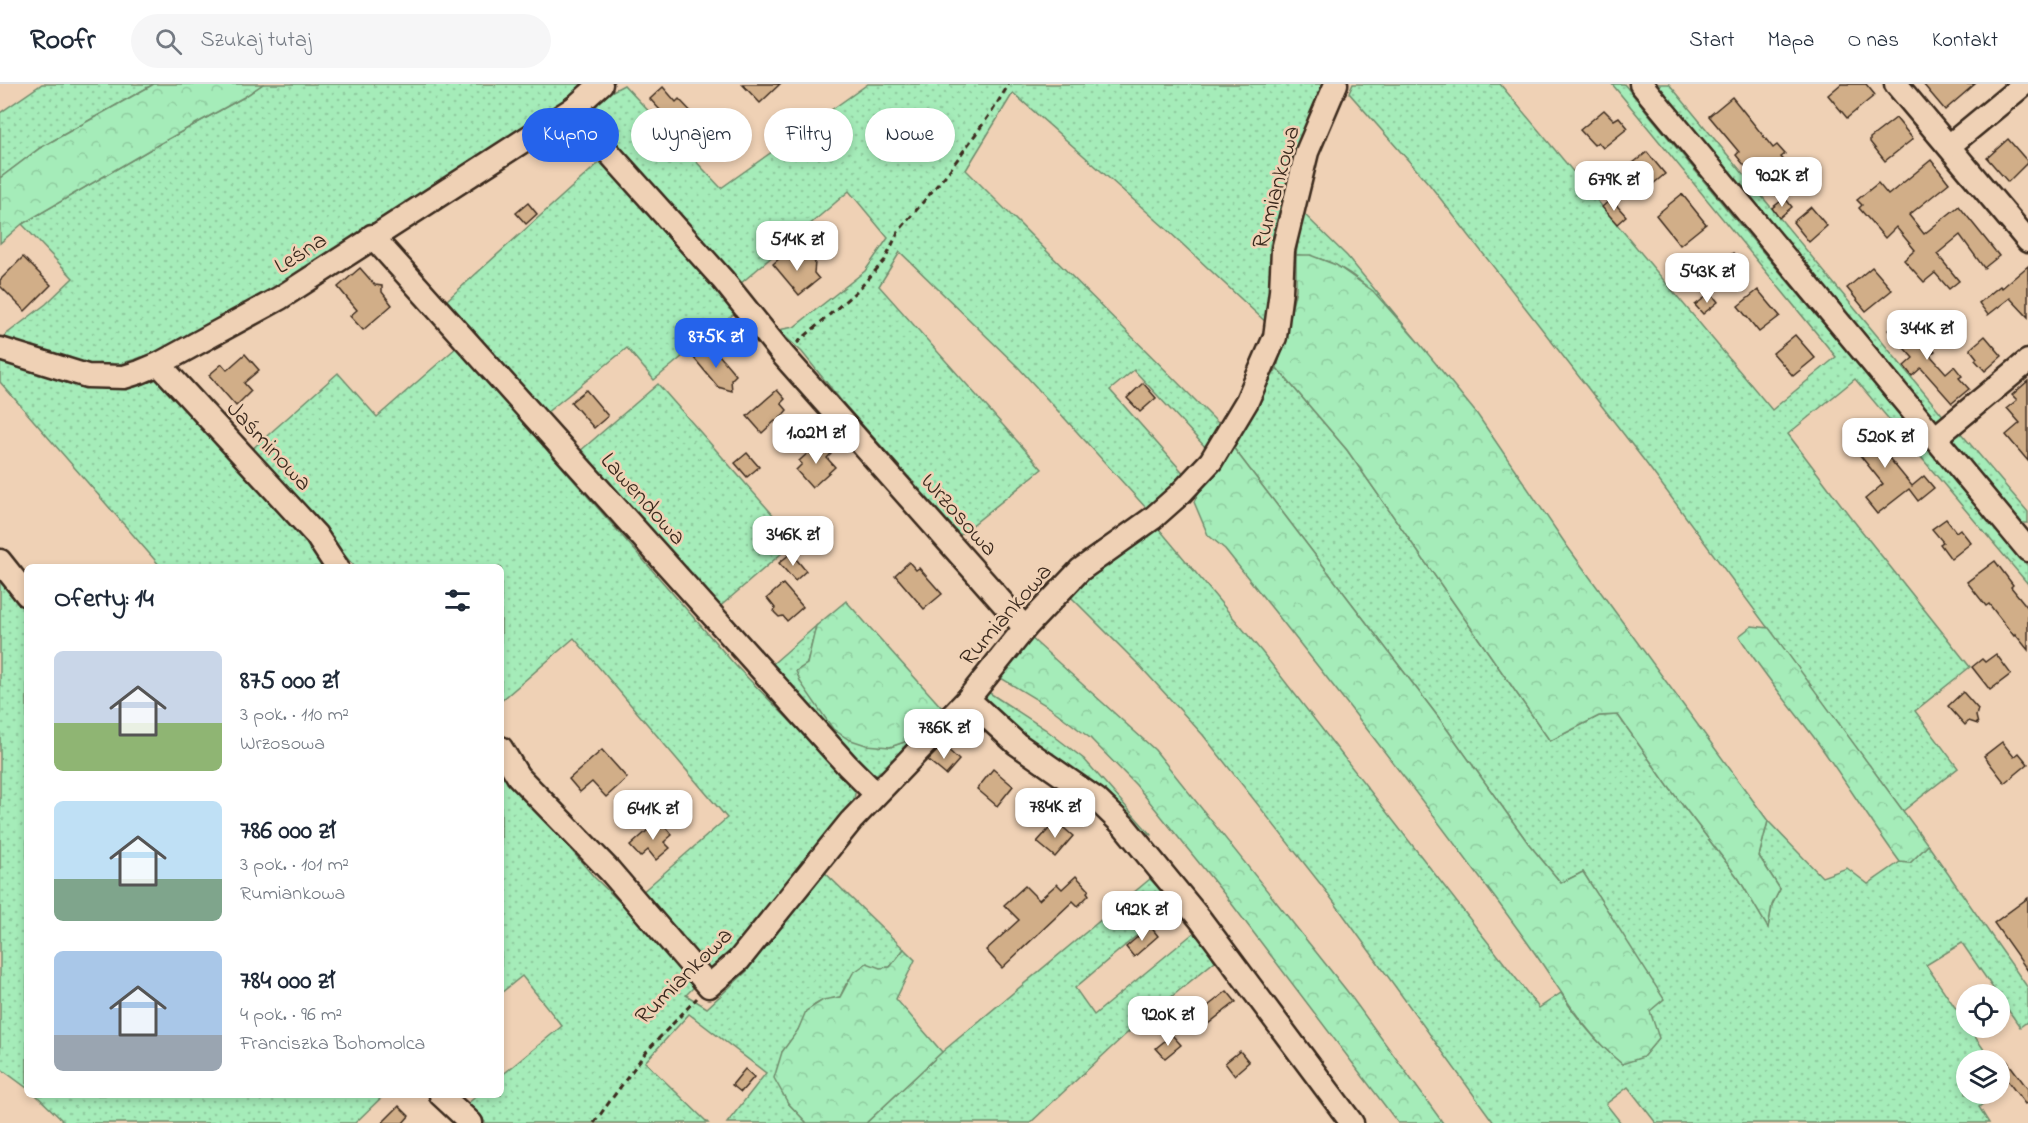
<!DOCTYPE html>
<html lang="pl">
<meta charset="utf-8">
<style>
:root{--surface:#fff;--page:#f6f6f7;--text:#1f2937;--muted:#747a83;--line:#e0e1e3;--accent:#2563eb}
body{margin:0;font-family:"Indie Flower",sans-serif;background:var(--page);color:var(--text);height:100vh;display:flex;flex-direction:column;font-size:22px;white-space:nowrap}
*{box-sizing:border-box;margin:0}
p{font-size:20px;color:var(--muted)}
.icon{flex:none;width:33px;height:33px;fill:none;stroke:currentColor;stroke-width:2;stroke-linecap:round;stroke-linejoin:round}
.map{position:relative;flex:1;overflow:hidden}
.drawer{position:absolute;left:24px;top:480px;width:480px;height:534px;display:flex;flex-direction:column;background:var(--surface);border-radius:9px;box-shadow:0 3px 9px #0003}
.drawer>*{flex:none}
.hud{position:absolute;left:522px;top:24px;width:570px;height:54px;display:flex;gap:12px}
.controls{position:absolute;left:1956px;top:900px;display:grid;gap:12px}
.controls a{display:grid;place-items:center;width:54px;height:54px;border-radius:50%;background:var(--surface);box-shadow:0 3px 9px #0003;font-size:30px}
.price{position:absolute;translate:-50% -51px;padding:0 14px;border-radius:12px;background:#fff;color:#222;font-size:20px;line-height:39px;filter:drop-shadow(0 2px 3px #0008)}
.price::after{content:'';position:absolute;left:50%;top:36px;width:18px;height:14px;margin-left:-9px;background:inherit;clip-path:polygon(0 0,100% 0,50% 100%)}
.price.active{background:var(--accent);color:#fff}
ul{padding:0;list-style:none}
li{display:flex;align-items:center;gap:18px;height:150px;padding:0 30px}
li span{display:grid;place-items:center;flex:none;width:168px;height:120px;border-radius:9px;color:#555}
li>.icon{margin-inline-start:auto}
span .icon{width:72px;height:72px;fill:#fffc;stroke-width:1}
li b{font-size:26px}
h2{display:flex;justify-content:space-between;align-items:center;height:72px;padding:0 30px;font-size:26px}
.tag{padding:0 21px;border-radius:27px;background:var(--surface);box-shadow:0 3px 9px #0003;font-size:21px;line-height:54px}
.tag.active{background:var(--accent);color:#fff}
header{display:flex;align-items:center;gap:36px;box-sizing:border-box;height:84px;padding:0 30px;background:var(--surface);border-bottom:2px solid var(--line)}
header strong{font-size:28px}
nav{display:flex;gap:33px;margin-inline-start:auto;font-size:21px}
.search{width:420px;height:54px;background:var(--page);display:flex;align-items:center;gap:15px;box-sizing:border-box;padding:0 21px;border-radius:33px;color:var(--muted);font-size:22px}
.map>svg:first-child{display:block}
.grass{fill:url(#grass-dots);stroke:#708b6c;stroke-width:1.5}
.forest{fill:url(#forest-crowns);stroke:#708b6c;stroke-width:1.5}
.building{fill:#d1ae88;stroke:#3b2a1e;stroke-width:1.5}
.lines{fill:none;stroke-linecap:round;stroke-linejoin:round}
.minor-casing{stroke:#3b2a1e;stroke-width:27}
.path{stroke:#3b2a1e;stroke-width:3;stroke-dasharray:6 4.5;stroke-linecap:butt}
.minor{stroke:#efd1b5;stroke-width:22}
.labels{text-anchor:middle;stroke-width:5;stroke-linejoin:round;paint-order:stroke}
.street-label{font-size:24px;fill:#3b2a1e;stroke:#efd1b5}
</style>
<header>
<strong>Roofr</strong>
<div class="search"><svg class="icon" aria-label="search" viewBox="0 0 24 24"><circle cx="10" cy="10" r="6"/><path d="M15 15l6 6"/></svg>Szukaj tutaj</div>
<nav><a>Start</a><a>Mapa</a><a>O nas</a><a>Kontakt</a></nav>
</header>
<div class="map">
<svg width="2028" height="1039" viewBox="0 0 2028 1039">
<defs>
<pattern id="grass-dots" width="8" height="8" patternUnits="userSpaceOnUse" patternTransform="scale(1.5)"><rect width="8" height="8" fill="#a5ecb9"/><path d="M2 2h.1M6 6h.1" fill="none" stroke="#8fcb9f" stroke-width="1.8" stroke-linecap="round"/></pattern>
<pattern id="forest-crowns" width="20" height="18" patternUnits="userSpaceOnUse" patternTransform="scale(1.5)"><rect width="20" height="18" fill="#a5ecb9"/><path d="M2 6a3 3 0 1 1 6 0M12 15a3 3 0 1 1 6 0" fill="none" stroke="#8fcb9f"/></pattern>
</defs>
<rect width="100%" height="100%" fill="#efd1b5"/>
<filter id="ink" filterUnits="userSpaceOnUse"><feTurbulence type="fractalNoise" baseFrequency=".0167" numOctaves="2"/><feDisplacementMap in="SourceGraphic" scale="12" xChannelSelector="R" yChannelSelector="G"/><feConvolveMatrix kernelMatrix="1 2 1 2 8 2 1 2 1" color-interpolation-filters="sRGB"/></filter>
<g filter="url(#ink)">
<g class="grass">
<path d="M42 0H154L40 64 0 94V29Z"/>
<path d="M263 0H588L566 17 330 176 270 206 217 239 155 269 107 284 55 275 0 255 46 220 73 194 22 140 161 59 244 13Z"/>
<path d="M868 0H1325L1296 68 1270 161 1274 215 1270 242 1163 142 1013 9 966 86 1223 344 1208 366 1134 286 1110 306 1186 392 1147 425 1018 283 900 168 879 202 1042 385 960 451 843 319 802 268 778 246 794 243 865 187 888 154 849 107 740 200 623 72 593 30 601 13 624 1 721 104Z"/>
<path d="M1353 0H1500L1772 326 1836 273 1612 0H1624L1735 135 2028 482V500L1855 295 1788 350 1849 431 1970 583 1915 627 1958 684 1903 727 1643 375 1429 100 1349 9Z"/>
<path d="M1650 0H1669L1945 334 1941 338H1934Z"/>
<path d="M601 77 645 123 735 229 654 296 627 264 546 329 447 216Z"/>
<path d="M1302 128 1347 172 1419 259C1386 222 1350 172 1296 171Z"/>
<path d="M457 263 736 582 856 704 852 726 728 872 712 885 695 877 640 810 727 734 574 554 501 617V483H355L251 366 338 289 377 333Z"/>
<path d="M0 271 157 290 311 456 326 483H161L0 298Z"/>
<path d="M1277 284 1347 366 1550 657 1599 632 1618 631 1668 702 1739 795 1768 843 1772 821 1780 805 1759 772 1768 737 1822 793 1847 784 1868 800 1900 778 1910 779 1928 761 2028 904V937L2020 943 2000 914V910H1997L1962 859 1926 881 1991 976H1966V1010H1996L1979 1023 1989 1039H1656L1628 1003 1606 1020 1621 1039H1494L1326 807 1203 651 1139 581 1067 509 1155 440 1262 568 1539 924 1561 909C1577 935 1598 960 1622 980L1608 828 1583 788 1561 799 1528 759 1439 634 1232 362Z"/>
<path d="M658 300 796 457 716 526 618 408 579 368Z"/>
<path d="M1959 347 2028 428V439H2021L2013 436 1953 363 1952 352Z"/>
<path d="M0 490 27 524V1004L0 984Z"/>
<path d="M816 542 807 580 822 628 833 645 890 663 910 656 889 682 872 693 768 584Z"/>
<path d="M985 606 1045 645 1084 675 1152 752 1131 738 979 616Z"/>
<path d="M501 683 594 793 673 870 694 896 693 904 686 911 707 924 747 887 822 786 904 865 890 883 880 884 846 900 840 913C813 918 811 920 799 944 795 952 788 960 782 968L788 1019 807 1039H727L766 989 689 930 645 978 708 1039H486L467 1020 478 1011H501V992L562 942 522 892 501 909Z"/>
<path d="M1150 795 1174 820 1075 904 1094 931 1196 847 1215 877 1125 951 1030 1039H866L942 968Z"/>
<path d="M36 1011H384L355 1039H65Z"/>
</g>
<g class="forest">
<path d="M154 0H263L244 13 161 59 22 140 0 159V94L40 64Z"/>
<path d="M1296 171H1310L1336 181 1373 207 1419 259 1477 330 1567 462 1768 737 1759 772 1780 805 1772 821 1768 844 1739 795 1668 702 1618 631 1599 632 1550 657 1347 366 1277 284 1296 206Z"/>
<path d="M1232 362 1439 634 1528 759 1561 799 1583 788 1664 915 1650 927 1659 954 1643 973 1622 980C1588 952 1567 917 1543 881 1520 847 1495 814 1471 782 1391 674 1308 569 1225 465L1208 451 1194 418 1207 390Z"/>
<path d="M846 517 943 625 910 656 890 663 866 661 848 655 833 645 801 599 796 587 807 580 816 542Z"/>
<path d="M1752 542 1769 544 1928 761 1910 779 1900 778C1870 737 1843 693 1813 652 1788 619 1761 587 1739 552Z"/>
<path d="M1029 552 1155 666 1347 907 1443 1039H1398L1225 811 1136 701 1090 654 1049 623 996 591Z"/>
<path d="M904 865 915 876 896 915 942 968 866 1039H807L788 1019 774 994 782 968 798 946 806 927 823 916 840 913 853 889 867 879 880 884 890 883Z"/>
</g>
<g class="building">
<path d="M742 0H780L760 19Z"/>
<path d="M1841 0H1866L1875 11 1847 34 1828 11Z"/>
<path d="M1923 0H1975L1945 26Z"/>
<path d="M663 3 676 18 679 15 699 36 683 51 650 15Z"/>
<path d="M1732 13 1773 64 1777 61 1785 70 1781 73 1787 80 1761 102 1736 71 1739 68 1709 32Z"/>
<path d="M1604 26 1614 36 1619 33 1628 44 1603 64 1598 58 1594 61 1580 46Z"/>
<path d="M1896 34 1913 55 1885 77 1870 58V54Z"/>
<path d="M2008 55 2028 78 2008 98 1987 74Z"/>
<path d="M1647 68 1665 90 1641 110 1636 104 1632 106 1624 97 1627 93 1623 87Z"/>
<path d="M1931 76 1949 99 1909 131 1924 150 1959 122 1999 172 1984 184 1960 151 1937 170 1959 197 1949 205 1935 189 1924 198 1904 176 1915 166 1896 143 1885 154 1859 124 1862 121 1857 116 1878 99 1888 111Z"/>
<path d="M1682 110 1706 140 1680 161 1656 131Z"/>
<path d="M1785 114 1792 123 1779 134 1772 124Z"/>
<path d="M1611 115 1626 132 1617 140 1602 123Z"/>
<path d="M528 119 537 130 526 140 516 129Z"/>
<path d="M1811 123 1827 142 1809 158 1793 138Z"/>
<path d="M789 166 798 177 803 173 812 175 815 178 814 189 819 195 799 211 773 180Z"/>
<path d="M1733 169 1743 182 1715 204 1705 192Z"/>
<path d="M23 173 51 201 25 227 0 202V196Z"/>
<path d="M2028 182V233L2010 214 1988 231 1979 219 2000 202 2002 204Z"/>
<path d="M1872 183 1892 206 1866 227 1847 204Z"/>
<path d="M360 184 375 201 382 202V208L392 221 363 246 350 232 357 226 338 203Z"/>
<path d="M1758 206 1780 232 1759 248 1738 222Z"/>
<path d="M1711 209 1718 218 1703 230 1695 221Z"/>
<path d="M1903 233 1935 267 1930 271 1946 289 1954 282 1962 292 1959 294 1969 305 1952 319 1921 284 1912 292 1904 282 1913 274 1888 246Z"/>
<path d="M1795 251 1815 274 1793 292 1773 269Z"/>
<path d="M1985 252 2002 272 1985 287 1975 276 1977 274 1970 265Z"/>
<path d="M706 263 716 274 719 271 736 291 731 296 732 307 718 303 694 274Z"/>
<path d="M245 270 259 286 244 299 251 307 236 322 209 291 222 280 227 286Z"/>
<path d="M2028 297V377L2006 351 2020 339 2007 324 2017 316 2012 311Z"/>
<path d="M1143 299 1156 314 1140 328 1127 314Z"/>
<path d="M586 306 608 332 594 344 571 318Z"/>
<path d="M777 306 785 315 781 319 787 326 778 337H775L762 349 747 332Z"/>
<path d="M1875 338 1894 362 1885 369 1912 402 1924 392 1934 404 1918 417 1909 405 1877 430 1865 415 1883 400 1847 355 1862 344 1864 347Z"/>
<path d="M820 358 831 370 827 374 835 383 812 404 796 386 802 380 799 377Z"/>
<path d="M747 369 759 383 747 393 735 379Z"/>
<path d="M1946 435 1956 448 1960 445 1971 459 1951 475 1940 460 1943 458 1932 445Z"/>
<path d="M791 469 806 487 795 497 779 479Z"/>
<path d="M1995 477 2013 501 2011 503 2028 524V566L2015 550 2014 552 1989 520 1986 522 1967 498Z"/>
<path d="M909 478 916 486 919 484 942 510 924 525 895 491Z"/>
<path d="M783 500 803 523 787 537 783 532 779 533 774 528 775 524 767 514Z"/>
<path d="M1996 570 2011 590 1990 606 1972 583 1982 575 1985 578Z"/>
<path d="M1963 608 1978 625 1976 632 1978 640 1969 637 1965 641 1948 622Z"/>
<path d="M2002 658 2014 673 2019 669 2028 680 2005 699 1984 672Z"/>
<path d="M943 661 959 676 946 691 928 676Z"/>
<path d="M602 666 627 694 606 713 592 698 580 708 569 695Z"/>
<path d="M993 685 1013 702 997 722 977 705Z"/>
<path d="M659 736 672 751 664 758 670 764 656 776 648 766 640 773 630 762Z"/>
<path d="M1056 737 1073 752 1055 773 1037 758Z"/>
<path d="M1076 792 1089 806 1087 808 1089 811 1078 822 1073 817 1002 884 986 866 1019 836 1004 821 1025 802 1039 816 1057 800 1062 805Z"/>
<path d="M2028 814V887L1994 839Z"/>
<path d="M1150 842 1158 852 1134 873 1126 863Z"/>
<path d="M1227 907 1236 918 1199 947 1190 936Z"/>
<path d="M1172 951 1181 961 1165 974 1156 964Z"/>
<path d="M1240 967 1249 978 1234 991 1225 979Z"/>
<path d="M2007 977 2028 1005V1018L2025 1020 2000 987V982Z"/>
<path d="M745 985 754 993 741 1008 732 1001Z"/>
<path d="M399 1022 409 1032 403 1039H382Z"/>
</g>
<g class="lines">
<defs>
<g id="minor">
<path d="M1641 0 2028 466"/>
<path d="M1896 0 2028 157"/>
<path d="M574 24 584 41 723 196 783 271 1025 544"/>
<path d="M1949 62 2024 0"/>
<path d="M372 152 847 681 876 710"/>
<path d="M0 265 87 292 124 293 140 288 159 280 280 214 574 24 601 0"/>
<path d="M159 280 316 451 337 483"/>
<path d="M1935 354 2028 277"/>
<path d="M0 477 27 511"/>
<path d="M968 615 1017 660 1096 715 1124 742 1200 835 1352 1039"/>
<path d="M501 664 518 692 610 787 709 902 739 876 851 737 968 615 1025 544 1080 486 1153 434 1180 410 1211 377 1247 317 1275 253 1281 207 1283 166 1307 68 1336 0"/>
<path d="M441 1011 471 1039"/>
</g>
</defs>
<use href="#minor" class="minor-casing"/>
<g class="path">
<path d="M797 259 859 205 885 176 898 148 949 87 993 26 1009 0"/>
<path d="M594 1039 646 968 697 914"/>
</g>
<use href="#minor" class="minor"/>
</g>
</g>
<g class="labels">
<g class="street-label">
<text transform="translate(1275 103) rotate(-75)" y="8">Rumiankowa</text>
<text transform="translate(300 168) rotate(-33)" y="8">Leśna</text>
<text transform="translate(270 361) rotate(47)" y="8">Jaśminowa</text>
<text transform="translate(644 414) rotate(48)" y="8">Lawendowa</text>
<text transform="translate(960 430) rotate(48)" y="8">Wrzosowa</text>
<text transform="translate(1005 530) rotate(-49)" y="8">Rumiankowa</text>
<text transform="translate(683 891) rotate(-45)" y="8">Rumiankowa</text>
</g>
</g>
</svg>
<div class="controls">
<a><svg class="icon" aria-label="locate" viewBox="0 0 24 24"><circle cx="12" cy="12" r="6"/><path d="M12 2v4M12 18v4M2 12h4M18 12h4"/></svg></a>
<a><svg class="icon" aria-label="layers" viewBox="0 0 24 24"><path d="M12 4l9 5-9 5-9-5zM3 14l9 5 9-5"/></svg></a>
</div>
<b class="price" style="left:1782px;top:124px">902K zł</b>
<b class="price" style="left:1614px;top:128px">679K zł</b>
<b class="price" style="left:797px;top:188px">514K zł</b>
<b class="price" style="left:1707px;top:220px">543K zł</b>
<b class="price" style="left:1927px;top:277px">344K zł</b>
<b class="price active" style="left:716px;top:285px">875K zł</b>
<b class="price" style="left:816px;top:381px">1.02M zł</b>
<b class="price" style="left:1885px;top:385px">520K zł</b>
<b class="price" style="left:793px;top:483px">346K zł</b>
<b class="price" style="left:944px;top:676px">786K zł</b>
<b class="price" style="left:1055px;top:755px">784K zł</b>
<b class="price" style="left:653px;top:757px">641K zł</b>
<b class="price" style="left:1142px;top:858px">492K zł</b>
<b class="price" style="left:1168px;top:963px">920K zł</b>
<div class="hud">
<a class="tag active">Kupno</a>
<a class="tag">Wynajem</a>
<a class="tag">Filtry</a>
<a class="tag">Nowe</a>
</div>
<section class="drawer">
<h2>Oferty: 14<svg class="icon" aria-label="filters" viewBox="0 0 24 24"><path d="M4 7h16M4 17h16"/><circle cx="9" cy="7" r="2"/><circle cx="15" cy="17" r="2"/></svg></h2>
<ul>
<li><span style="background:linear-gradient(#c9d6e8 60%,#8fb573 0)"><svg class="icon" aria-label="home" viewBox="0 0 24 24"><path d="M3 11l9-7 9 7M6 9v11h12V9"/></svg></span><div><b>875 000 zł</b><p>3 pok. · 110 m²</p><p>Wrzosowa</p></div></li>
<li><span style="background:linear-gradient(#bfe0f5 65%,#7fa58c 0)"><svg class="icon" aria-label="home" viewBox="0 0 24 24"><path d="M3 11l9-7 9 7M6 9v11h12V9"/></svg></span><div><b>786 000 zł</b><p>3 pok. · 101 m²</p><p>Rumiankowa</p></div></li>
<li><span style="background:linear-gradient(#a9c7e8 70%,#9aa5b1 0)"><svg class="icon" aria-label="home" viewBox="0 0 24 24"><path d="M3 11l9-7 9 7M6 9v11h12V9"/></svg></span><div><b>784 000 zł</b><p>4 pok. · 96 m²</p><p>Franciszka Bohomolca</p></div></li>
</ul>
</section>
</div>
